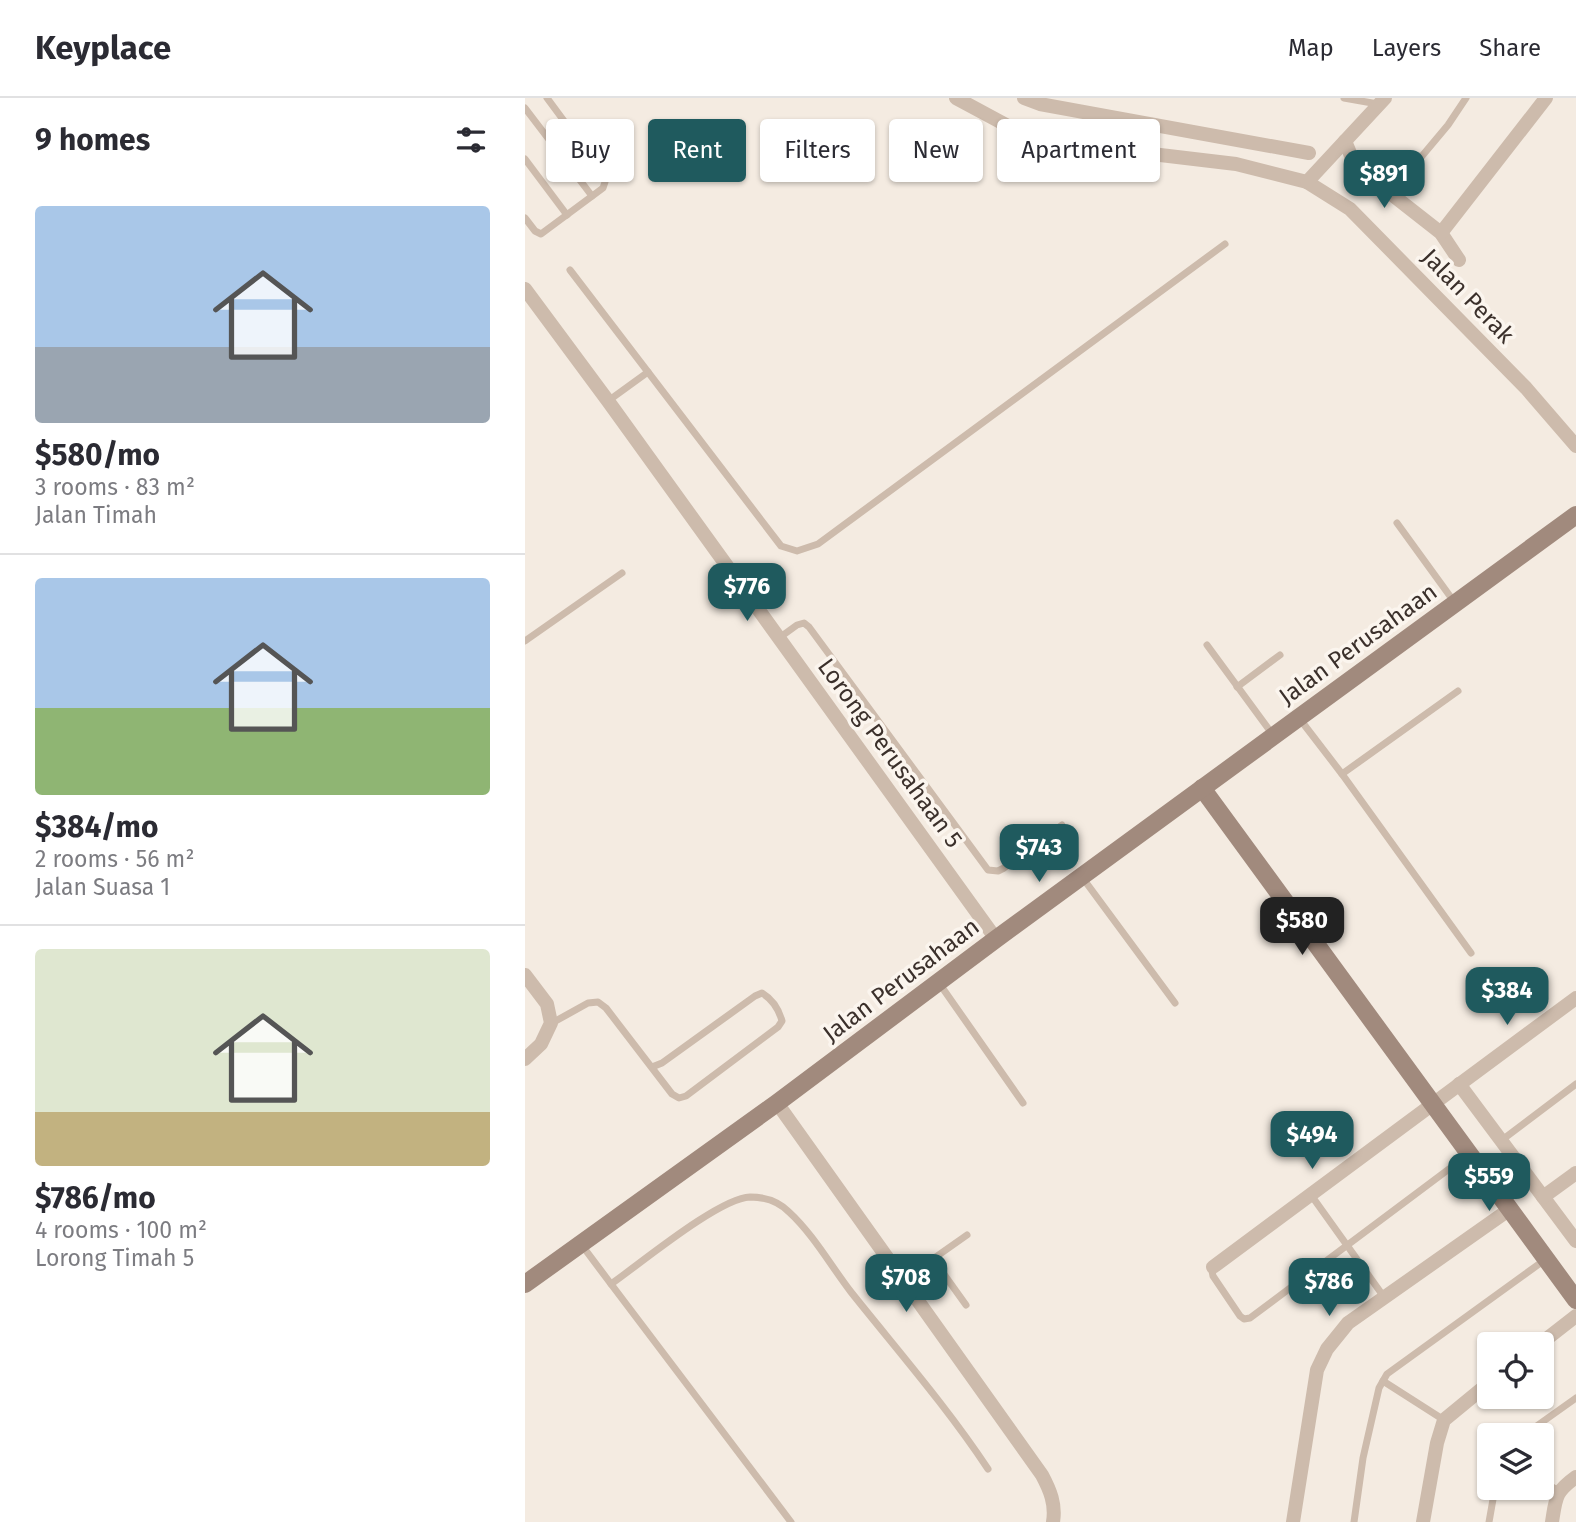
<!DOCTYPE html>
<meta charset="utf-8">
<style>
:root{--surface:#fff;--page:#f2f2f3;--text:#2b2b33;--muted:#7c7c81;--line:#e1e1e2;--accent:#1f5a5e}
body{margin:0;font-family:"Fira Sans",sans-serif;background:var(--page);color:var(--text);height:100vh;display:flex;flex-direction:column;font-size:26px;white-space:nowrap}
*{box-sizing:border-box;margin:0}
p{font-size:23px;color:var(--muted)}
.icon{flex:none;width:38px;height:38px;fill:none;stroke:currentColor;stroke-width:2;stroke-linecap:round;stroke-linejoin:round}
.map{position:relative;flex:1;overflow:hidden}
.drawer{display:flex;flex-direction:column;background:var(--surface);width:525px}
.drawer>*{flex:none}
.top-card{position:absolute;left:21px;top:21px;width:665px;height:63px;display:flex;gap:14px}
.fabs{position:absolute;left:952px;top:1234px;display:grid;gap:14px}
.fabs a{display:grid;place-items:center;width:77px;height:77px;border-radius:7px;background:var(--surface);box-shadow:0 2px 5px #0004;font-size:35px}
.price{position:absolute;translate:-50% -60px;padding:0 16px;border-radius:14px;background:var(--accent);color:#fff;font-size:23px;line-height:46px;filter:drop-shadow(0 2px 4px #0008)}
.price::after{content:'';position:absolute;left:50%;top:42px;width:21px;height:16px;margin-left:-10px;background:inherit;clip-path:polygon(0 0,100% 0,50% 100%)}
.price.selected{background:#222;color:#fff}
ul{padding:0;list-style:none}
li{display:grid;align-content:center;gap:14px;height:371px;padding:0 35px}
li+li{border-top:2px solid var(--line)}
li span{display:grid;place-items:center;height:217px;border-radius:7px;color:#555}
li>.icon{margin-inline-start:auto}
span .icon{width:126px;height:126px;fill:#fffc;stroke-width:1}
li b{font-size:30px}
h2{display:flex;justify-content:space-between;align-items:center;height:84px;padding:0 35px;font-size:30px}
.tag{padding:0 24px;border-radius:7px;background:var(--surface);box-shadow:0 2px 5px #0004;font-size:24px;line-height:63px}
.tag.selected{background:var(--accent);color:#fff}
header{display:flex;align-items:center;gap:42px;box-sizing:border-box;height:98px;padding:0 35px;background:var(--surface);border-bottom:2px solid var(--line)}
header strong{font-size:33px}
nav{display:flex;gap:38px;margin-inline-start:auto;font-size:24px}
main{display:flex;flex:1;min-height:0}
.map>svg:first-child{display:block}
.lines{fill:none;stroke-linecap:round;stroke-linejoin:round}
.lane{stroke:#cdbbac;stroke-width:7}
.street{stroke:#cdbbac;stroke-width:14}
.secondary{stroke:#a18a7d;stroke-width:18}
.labels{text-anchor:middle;stroke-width:7;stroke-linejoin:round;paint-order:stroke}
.street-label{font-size:24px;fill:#3b302b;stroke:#fbf5ee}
</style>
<header>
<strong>Keyplace</strong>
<nav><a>Map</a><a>Layers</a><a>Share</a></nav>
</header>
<main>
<section class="drawer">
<h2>9 homes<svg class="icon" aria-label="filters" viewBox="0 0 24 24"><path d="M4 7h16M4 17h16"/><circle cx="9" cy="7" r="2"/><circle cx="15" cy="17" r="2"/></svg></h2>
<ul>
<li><span style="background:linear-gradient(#a9c7e8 65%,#9aa5b1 0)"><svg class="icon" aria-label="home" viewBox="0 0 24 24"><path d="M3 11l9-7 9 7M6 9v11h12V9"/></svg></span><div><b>$580/mo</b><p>3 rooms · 83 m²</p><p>Jalan Timah</p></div></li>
<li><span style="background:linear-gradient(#a9c7e8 60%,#8fb573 0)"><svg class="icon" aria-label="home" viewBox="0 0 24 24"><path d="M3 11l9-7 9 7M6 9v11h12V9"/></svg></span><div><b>$384/mo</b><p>2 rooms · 56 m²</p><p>Jalan Suasa 1</p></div></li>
<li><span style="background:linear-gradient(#dfe7d0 75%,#c2b280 0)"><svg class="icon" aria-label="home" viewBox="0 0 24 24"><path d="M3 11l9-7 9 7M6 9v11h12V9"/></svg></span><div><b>$786/mo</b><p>4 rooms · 100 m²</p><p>Lorong Timah 5</p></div></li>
</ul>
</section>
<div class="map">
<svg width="1051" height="1424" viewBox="0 0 1051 1424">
<rect width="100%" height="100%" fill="#f4ebe1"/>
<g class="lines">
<g class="lane">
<path d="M819 0 853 6"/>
<path d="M0 10 67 98"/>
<path d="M0 61 42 117"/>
<path d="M866 95 923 27 941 0"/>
<path d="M0 120 10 133 16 136 78 90 80 84 79 77 22 0"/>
<path d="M45 172 256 448 272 453 293 446 700 146"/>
<path d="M83 303 123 274"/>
<path d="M872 425 930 505"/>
<path d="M254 540 272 527 279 525 284 529 463 772 473 773 479 770 537 727"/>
<path d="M0 543 97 475"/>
<path d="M682 547 748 637"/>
<path d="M712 589 755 557"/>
<path d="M774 620 817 676 946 855"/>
<path d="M817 676 933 593"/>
<path d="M557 779 650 905"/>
<path d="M414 885 498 1005"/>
<path d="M27 925 63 905 73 904 81 910 147 996 154 1000 161 998 253 929 257 923C254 912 247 901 237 895L230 898 137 965 127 969"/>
<path d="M977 1042 1051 986"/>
<path d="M786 1097 859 1199"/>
<path d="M56 1146 86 1186C115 1166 194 1100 225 1099 240 1099 254 1104 264 1114 288 1136 306 1168 326 1194 373 1253 422 1309 463 1371"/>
<path d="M408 1161 441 1207"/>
<path d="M688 1169 687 1173 688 1178 715 1218 719 1221 725 1220 944 1056"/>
<path d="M378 1182 442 1137"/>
<path d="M86 1186 266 1424"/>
<path d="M858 1283 919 1322"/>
<path d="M999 1337 1051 1300"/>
<path d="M1017 1383 1034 1393"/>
<path d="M829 1424 838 1360 854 1290 862 1276 1021 1161"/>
<path d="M964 1424 970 1390"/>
</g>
<g class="street">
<path d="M431 0 509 42 711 66 782 84 825 111 1001 290 1051 348"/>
<path d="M499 0 515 6 784 55"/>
<path d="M820 43 829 65 842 77 916 135 934 162"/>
<path d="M782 84 860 0"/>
<path d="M916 135 1021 0"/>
<path d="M0 191 83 303 471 841"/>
<path d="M0 877 22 906 26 925 16 946 0 961"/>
<path d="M934 986 1051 1143"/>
<path d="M252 1005 517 1377C525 1392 531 1406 528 1424"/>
<path d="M1018 1099 1051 1075"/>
<path d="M688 1169 1051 900"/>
<path d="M1015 1246 1051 1218"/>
<path d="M768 1424 792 1272 802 1251 823 1225 985 1111"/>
<path d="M898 1424 912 1345 919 1322 964 1285"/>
<path d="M1027 1424C1031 1399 1030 1394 1051 1379"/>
</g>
<g class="secondary">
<path d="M677 690 1051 1202"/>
<path d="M0 1186 252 1005 471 841 1051 417"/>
</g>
</g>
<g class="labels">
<g class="street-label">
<text transform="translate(943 198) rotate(46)" y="8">Jalan Perak</text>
<text transform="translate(833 546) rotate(-36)" y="8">Jalan Perusahaan</text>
<text transform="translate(365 655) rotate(54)" y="8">Lorong Perusahaan 5</text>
<text transform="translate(376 882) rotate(-37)" y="8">Jalan Perusahaan</text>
</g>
</g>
</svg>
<div class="fabs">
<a><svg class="icon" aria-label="locate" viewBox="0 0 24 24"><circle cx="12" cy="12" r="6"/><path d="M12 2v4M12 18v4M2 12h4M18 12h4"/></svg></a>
<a><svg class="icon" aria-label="layers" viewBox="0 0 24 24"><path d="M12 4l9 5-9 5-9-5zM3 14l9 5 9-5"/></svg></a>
</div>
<b class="price" style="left:859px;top:112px">$891</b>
<b class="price" style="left:222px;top:525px">$776</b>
<b class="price" style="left:514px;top:786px">$743</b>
<b class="price selected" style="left:777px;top:859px">$580</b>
<b class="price" style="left:982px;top:929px">$384</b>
<b class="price" style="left:787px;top:1073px">$494</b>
<b class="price" style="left:964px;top:1115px">$559</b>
<b class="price" style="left:381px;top:1216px">$708</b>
<b class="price" style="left:804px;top:1220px">$786</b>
<div class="top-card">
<a class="tag">Buy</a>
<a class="tag selected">Rent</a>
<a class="tag">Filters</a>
<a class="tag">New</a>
<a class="tag">Apartment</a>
</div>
</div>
</main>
